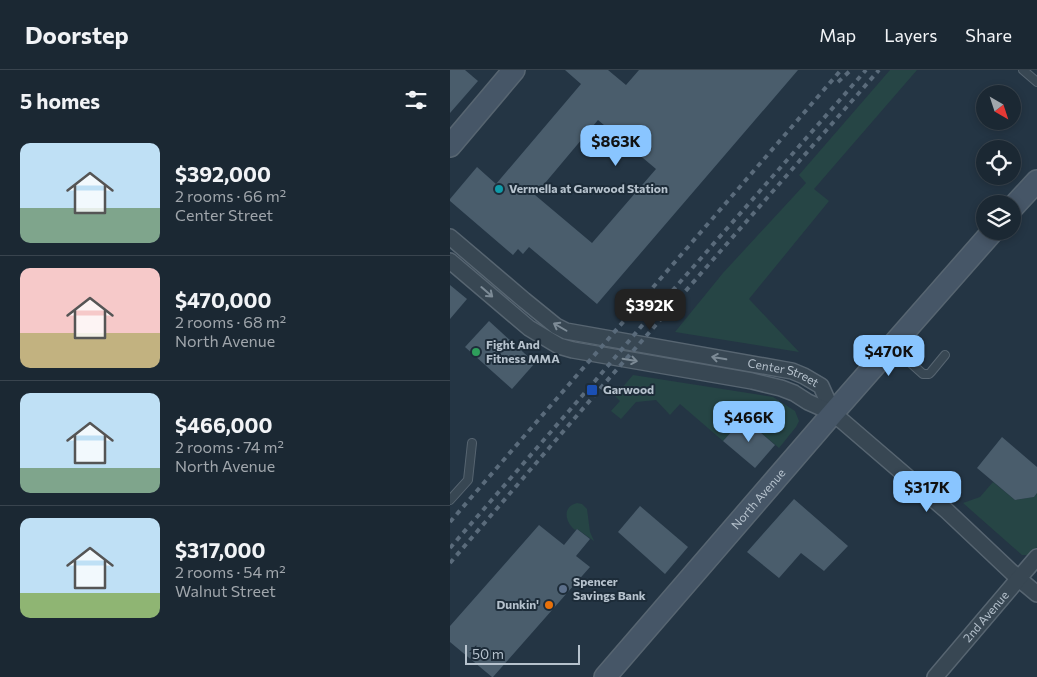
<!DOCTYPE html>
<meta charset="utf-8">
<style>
:root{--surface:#1b2833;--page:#24303b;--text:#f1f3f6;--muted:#a0a6ac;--line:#39444e;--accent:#89c5ff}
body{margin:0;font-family:Commissioner,sans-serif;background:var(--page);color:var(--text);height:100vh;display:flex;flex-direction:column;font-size:19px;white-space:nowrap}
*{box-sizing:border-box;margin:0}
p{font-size:16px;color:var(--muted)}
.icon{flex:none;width:28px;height:28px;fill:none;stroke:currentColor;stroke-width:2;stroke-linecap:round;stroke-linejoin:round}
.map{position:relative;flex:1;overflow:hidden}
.side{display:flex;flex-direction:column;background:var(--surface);width:450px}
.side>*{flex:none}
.needle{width:32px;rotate:141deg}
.buttons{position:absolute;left:526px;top:15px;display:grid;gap:10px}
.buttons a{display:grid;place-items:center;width:45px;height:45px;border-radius:50%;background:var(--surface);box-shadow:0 2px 8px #0003,0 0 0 1px var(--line);font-size:25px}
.scale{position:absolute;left:15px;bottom:12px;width:115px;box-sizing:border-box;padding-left:5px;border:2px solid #b6c2cd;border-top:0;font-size:14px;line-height:18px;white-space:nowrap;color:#b6c2cd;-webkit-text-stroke:4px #1d2c39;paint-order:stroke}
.price{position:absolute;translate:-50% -42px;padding:0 11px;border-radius:10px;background:var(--accent);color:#111;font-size:16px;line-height:32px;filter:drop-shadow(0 1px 2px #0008)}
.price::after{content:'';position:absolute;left:50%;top:30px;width:15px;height:11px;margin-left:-8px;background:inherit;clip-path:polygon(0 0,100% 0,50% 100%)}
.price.on{background:#222;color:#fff}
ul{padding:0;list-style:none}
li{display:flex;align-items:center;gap:15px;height:125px;padding:0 20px}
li+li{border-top:1px solid var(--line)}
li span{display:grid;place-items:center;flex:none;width:140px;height:100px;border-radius:10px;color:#555}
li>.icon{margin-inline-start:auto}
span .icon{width:60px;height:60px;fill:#fffc;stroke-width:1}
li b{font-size:21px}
h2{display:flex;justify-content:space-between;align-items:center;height:60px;padding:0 20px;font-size:21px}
header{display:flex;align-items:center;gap:30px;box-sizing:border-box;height:70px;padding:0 25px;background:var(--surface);border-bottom:1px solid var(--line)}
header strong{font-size:24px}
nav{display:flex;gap:28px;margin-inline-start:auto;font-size:18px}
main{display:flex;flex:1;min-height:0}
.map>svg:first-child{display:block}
.green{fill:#264545}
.building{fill:#4a5d6c;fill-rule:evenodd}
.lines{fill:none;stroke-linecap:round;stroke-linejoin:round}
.service-casing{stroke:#576571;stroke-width:10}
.minor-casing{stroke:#576571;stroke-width:18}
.secondary-casing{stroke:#576571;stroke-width:24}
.service{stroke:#384753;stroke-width:8}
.minor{stroke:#384753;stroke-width:15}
.secondary{stroke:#465667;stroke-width:21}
.rail{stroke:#5a6b7b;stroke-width:4;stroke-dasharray:5 5;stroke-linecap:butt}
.oneway{stroke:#7d8b96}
.culture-dot{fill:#0f9aa8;stroke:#1d2c39;stroke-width:2}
.leisure-dot{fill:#2e9e5b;stroke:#1d2c39;stroke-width:2}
.transit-dot{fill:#1a4fb4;stroke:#1d2c39;stroke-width:2}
.service-dot{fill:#5c6f8a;stroke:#1d2c39;stroke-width:2}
.food-dot{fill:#e8710a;stroke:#1d2c39;stroke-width:2}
.labels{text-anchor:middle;stroke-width:4;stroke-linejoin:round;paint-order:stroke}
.poi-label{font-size:12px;font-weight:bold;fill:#b6c2cd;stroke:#1d2c39;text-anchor:start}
.street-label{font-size:12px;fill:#b6c2cd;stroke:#1d2c39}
</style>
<header>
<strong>Doorstep</strong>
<nav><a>Map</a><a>Layers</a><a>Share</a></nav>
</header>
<main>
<section class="side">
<h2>5 homes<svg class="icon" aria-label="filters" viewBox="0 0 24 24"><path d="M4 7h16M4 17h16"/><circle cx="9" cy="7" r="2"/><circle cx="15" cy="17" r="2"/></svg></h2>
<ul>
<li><span style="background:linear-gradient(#bfe0f5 65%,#7fa58c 0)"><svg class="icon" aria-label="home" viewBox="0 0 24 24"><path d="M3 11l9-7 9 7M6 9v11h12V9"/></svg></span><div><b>$392,000</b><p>2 rooms · 66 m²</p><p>Center Street</p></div></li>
<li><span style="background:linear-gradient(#f6c9c9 65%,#c2b280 0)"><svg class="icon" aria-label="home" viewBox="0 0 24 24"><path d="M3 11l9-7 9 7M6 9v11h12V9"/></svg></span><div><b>$470,000</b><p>2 rooms · 68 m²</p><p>North Avenue</p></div></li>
<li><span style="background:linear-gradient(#bfe0f5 75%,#7fa58c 0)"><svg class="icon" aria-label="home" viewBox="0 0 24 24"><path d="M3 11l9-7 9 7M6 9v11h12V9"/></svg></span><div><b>$466,000</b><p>2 rooms · 74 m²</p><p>North Avenue</p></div></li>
<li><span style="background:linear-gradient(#bfe0f5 75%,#8fb573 0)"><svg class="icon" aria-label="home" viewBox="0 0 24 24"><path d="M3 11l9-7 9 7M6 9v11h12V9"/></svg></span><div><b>$317,000</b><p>2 rooms · 54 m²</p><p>Walnut Street</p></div></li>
</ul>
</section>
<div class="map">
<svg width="587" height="607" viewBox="0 0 587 607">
<rect width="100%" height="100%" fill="#243544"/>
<g class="green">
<path d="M440 0H467L364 119 379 131 299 229 349 282 225 262 273 203 356 113 349 105Z"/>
<path d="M183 305 323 327 345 341 349 351 346 357 329 378 294 348 273 371 230 334 220 345 206 330 186 332 171 349 161 341 170 331 165 326Z"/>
<path d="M543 412 565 430 584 427 587 423V477L580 485H572L513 433 530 427Z"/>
<path d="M127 433 132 434 137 439 140 462 144 471 127 459 125 460C116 453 111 437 127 433Z"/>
</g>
<g class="building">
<path d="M0 0H15L28 11 0 43Z"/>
<path d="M115 0H158L176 15 189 0H348L147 234 79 177 73 184 68 179 63 185 0 131V129L27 97 46 114 131 14ZM148 50 206 99 142 173 85 125Z"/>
<path d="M0 215 17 229 0 249Z"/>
<path d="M39 251 85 293 62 319 15 277Z"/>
<path d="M294 348 325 375 305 398 273 371Z"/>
<path d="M552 367 587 397V423L584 427 565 430 527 398Z"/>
<path d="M344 429 398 476 374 501 351 483 329 508 297 482Z"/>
<path d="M190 436 238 477 215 504 168 462Z"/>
<path d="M89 455 114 475 127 459 140 469 126 486 140 497 43 607H42L0 572V556Z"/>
</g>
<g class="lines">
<defs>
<g id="service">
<path d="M573 0 587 12"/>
<path d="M443 277 473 304H479L481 302 495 285"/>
<path d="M0 430 18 410 22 373"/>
</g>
<g id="minor">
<path id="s1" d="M0 167 74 230 106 256 116 261 342 301 354 306 371 316 383 343"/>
<path d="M0 191 79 258 109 276 123 280 302 311 331 318 344 323 358 332 383 343 497 441 569 509 587 524"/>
<path id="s2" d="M485 607 587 487"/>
</g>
<g id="secondary">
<path d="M0 76 64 0"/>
<path d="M562 138 587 111"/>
<path id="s3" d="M155 607 383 343 543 161"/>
</g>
</defs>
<use href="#service" class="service-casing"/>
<use href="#minor" class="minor-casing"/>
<use href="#secondary" class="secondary-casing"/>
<use href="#service" class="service"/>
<use href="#minor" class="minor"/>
<use href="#secondary" class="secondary"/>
<g class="rail">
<path d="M388 12 401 0"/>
<path d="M0 452 391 0"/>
<path d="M0 478 145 311 195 252 416 0"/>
<path d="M0 493 155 313 429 0"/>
</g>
</g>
<defs><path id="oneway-shaft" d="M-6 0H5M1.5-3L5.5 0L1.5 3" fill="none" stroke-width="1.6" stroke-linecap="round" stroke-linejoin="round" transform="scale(1.25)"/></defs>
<g class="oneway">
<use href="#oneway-shaft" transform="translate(37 222) rotate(41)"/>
<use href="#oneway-shaft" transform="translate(110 257) rotate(-150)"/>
<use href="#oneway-shaft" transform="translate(269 288) rotate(-170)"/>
<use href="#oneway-shaft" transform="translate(180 290) rotate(10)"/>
</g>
<circle class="culture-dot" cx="49" cy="119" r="5"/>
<circle class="leisure-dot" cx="26" cy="282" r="5"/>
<rect class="transit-dot" x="136" y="314" width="12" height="12" rx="2.5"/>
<circle class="service-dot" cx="113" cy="519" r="5"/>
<circle class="food-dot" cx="99" cy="535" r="5"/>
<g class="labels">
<g class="poi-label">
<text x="59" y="123">Vermella at Garwood Station</text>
<text x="36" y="279">Fight And<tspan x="36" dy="14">Fitness MMA</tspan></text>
<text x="153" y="324">Garwood</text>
<text x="123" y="516">Spencer<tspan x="123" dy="14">Savings Bank</tspan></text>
<text x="89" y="539" text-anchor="end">Dunkin'</text>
</g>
<g class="street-label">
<text dy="4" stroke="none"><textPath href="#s1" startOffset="371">Center Street</textPath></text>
<text dy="4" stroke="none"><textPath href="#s3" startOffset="235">North Avenue</textPath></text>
<text dy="4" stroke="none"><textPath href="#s2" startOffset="79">2nd Avenue</textPath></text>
</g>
</g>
</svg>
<div class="buttons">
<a><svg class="needle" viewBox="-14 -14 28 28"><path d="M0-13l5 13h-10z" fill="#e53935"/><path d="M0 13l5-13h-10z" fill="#a0a6ac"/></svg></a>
<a><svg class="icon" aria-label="locate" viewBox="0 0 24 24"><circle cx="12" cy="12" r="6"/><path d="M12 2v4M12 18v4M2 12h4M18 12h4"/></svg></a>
<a><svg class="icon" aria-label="layers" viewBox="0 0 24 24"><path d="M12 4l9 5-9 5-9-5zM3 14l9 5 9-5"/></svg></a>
</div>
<div class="scale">50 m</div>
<b class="price" style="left:166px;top:97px">$863K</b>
<b class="price on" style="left:200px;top:261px">$392K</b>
<b class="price" style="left:439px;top:307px">$470K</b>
<b class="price" style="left:299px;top:373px">$466K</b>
<b class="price" style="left:477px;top:443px">$317K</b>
</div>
</main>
